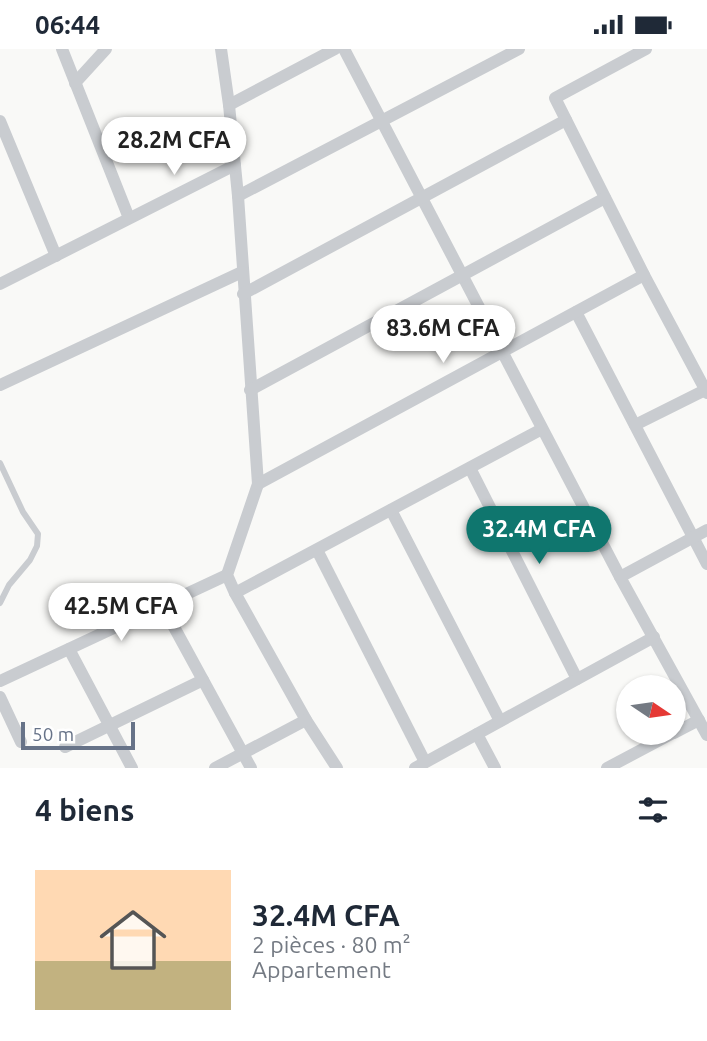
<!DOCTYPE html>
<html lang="fr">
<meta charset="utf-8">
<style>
:root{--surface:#fff;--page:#f2f2f3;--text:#1f2937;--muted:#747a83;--accent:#0f766e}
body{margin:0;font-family:Ubuntu,sans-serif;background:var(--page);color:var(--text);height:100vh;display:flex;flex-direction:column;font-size:26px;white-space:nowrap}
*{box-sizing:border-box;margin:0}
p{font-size:23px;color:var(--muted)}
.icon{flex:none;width:38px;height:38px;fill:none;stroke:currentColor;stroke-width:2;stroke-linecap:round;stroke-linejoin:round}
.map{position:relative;height:719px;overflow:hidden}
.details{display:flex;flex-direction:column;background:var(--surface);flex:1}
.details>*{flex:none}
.needle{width:46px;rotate:103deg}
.buttons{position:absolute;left:616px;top:626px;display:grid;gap:14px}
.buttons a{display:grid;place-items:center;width:70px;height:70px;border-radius:50%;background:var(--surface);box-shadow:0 2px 5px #0004;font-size:35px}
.scale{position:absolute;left:21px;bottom:18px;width:114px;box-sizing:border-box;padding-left:7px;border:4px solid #677388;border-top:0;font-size:19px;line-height:24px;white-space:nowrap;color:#677388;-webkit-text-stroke:5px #fff;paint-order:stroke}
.price{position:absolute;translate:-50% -60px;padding:0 16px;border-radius:24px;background:#fff;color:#222;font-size:23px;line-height:46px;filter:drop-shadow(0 2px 4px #0008)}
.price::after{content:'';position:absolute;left:50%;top:42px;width:21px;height:16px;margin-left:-10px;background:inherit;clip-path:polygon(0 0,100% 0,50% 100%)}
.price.selected{background:var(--accent);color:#fff}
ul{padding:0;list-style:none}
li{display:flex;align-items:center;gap:21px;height:175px;padding:0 35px}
li span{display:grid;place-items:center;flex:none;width:196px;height:140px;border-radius:0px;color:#555}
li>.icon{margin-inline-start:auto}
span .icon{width:84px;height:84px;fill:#fffc;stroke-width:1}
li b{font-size:30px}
h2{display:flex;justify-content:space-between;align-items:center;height:84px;padding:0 35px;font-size:30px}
.status{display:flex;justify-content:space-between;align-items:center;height:49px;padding:0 35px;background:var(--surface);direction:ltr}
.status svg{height:19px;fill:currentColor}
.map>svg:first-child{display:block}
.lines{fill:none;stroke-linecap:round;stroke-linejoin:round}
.service{stroke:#c9ccd0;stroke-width:6}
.minor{stroke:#c9ccd0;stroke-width:12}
</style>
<div class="status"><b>06:44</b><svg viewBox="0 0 49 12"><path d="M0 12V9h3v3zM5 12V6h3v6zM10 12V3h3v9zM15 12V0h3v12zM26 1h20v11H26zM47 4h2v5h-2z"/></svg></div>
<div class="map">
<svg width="707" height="719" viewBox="0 0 707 719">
<rect width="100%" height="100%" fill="#f9f9f7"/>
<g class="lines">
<path class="service" d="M0 414 23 463 38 485 37 497 30 511 9 536 0 554"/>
<g class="minor">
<path d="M62 0 129 169"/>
<path d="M221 0 229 56 238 147 258 435 227 526 235 544 306 671 337 719"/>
<path d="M344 0 620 528 707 686"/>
<path d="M646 0 555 49 644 226 707 344"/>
<path d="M75 34 106 0"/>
<path d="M229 56 335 0"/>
<path d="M0 72 56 207"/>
<path d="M238 147 519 0"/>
<path d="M0 235 235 116"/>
<path d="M243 245 566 71"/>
<path d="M576 263 707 515"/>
<path d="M0 336 242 223"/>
<path d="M250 341 605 149"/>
<path d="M635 376 705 341"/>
<path d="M470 419 577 630"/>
<path d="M258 435 644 226"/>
<path d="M391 461 500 672"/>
<path d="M317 501 425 713"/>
<path d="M620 528 707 481"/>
<path d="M235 544 542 380"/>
<path d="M162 556 251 719"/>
<path d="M69 600 132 719"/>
<path d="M0 632 227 526"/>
<path d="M0 648 21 693"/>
<path d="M674 684 699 671"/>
<path d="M477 685 495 719"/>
<path d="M65 698 203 631"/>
<path d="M215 719 306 671"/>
<path d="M415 719 654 588"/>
<path d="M607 719 673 684"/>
</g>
</g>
</svg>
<div class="buttons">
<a><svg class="needle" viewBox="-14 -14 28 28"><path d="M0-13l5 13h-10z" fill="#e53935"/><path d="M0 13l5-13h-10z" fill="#747a83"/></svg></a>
</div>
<div class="scale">50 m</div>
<b class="price" style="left:174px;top:128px">28.2M CFA</b>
<b class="price" style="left:443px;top:316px">83.6M CFA</b>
<b class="price selected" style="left:539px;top:517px">32.4M CFA</b>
<b class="price" style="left:121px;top:594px">42.5M CFA</b>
</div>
<section class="details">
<h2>4 biens<svg class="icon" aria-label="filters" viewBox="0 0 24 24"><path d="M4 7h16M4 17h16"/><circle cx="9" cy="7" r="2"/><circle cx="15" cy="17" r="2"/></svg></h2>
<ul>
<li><span style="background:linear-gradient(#ffd9b3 65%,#c2b280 0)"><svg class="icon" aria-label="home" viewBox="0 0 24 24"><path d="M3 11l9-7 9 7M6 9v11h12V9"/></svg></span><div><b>32.4M CFA</b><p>2 pièces · 80 m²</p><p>Appartement</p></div></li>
</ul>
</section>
